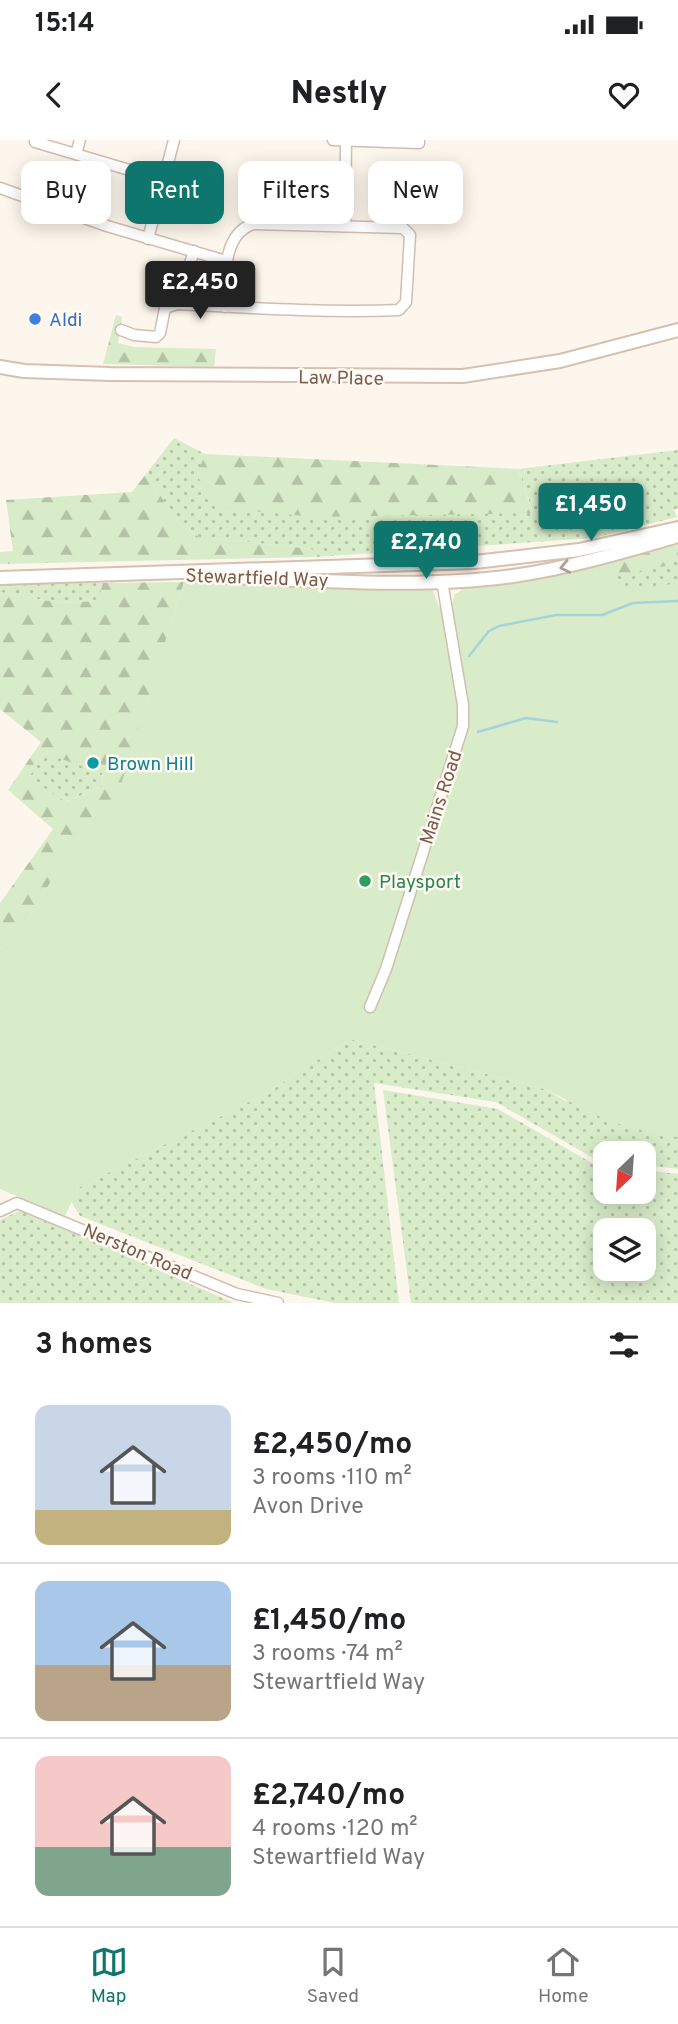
<!DOCTYPE html>
<meta charset="utf-8">
<style>
:root{--surface:#fff;--page:#f2f2f2;--text:#202124;--muted:#757577;--line:#e0e0e0;--accent:#0f766e}
body{margin:0;font-family:Overpass,sans-serif;background:var(--page);color:var(--text);height:100vh;display:flex;flex-direction:column;font-size:26px;white-space:nowrap}
*{box-sizing:border-box;margin:0}
p{font-size:23px;color:var(--muted)}
.icon{flex:none;width:38px;height:38px;fill:none;stroke:currentColor;stroke-width:2;stroke-linecap:round;stroke-linejoin:round}
.map{position:relative;height:1163px;overflow:hidden}
.panel{display:flex;flex-direction:column;background:var(--surface);flex:1}
.panel>*{flex:none}
.hud{position:absolute;left:21px;top:21px;width:637px;height:63px;display:flex;gap:14px}
.needle{width:46px;rotate:205deg}
.controls{position:absolute;left:593px;top:1001px;display:grid;gap:14px}
.controls a{display:grid;place-items:center;width:63px;height:63px;border-radius:14px;background:var(--surface);box-shadow:0 4px 18px #0003;font-size:35px}
.price{position:absolute;translate:-50% -60px;padding:0 16px;border-radius:7px;background:var(--accent);color:#fff;font-size:23px;line-height:46px;filter:drop-shadow(0 2px 4px #0008)}
.price::after{content:'';position:absolute;left:50%;top:42px;width:21px;height:16px;margin-left:-10px;background:inherit;clip-path:polygon(0 0,100% 0,50% 100%)}
.price.active{background:#222;color:#fff}
ul{padding:0;list-style:none}
li{display:flex;align-items:center;gap:21px;height:175px;padding:0 35px}
li+li{border-top:2px solid var(--line)}
li span{display:grid;place-items:center;flex:none;width:196px;height:140px;border-radius:14px;color:#555}
li>.icon{margin-inline-start:auto}
span .icon{width:84px;height:84px;fill:#fffc;stroke-width:1}
li b{font-size:30px}
h2{display:flex;justify-content:space-between;align-items:center;height:84px;padding:0 35px;font-size:30px}
.tag{padding:0 24px;border-radius:14px;background:var(--surface);box-shadow:0 4px 18px #0003;font-size:24px;line-height:63px}
.tag.active{background:var(--accent);color:#fff}
.status{display:flex;justify-content:space-between;align-items:center;height:49px;padding:0 35px;background:var(--surface);direction:ltr}
.status svg{height:19px;fill:currentColor}
header{display:flex;justify-content:space-between;align-items:center;height:91px;padding:0 35px;background:var(--surface);font-size:32px;font-weight:800}
.dock{display:flex;justify-content:space-around;align-items:center;height:98px;border-top:2px solid var(--line);background:var(--surface);font-size:19px;color:var(--muted)}
.dock a{display:grid;justify-items:center;gap:4px}
.dock .active{color:var(--accent)}
.map>svg:first-child{display:block}
.grass{fill:url(#grass-dots);fill-rule:evenodd}
.forest{fill:url(#forest-firs);fill-rule:evenodd}
.pitch{fill:#d8ecc9}
.lines{fill:none;stroke-linecap:round;stroke-linejoin:round}
.stream{stroke:#a5d3da;stroke-width:2.5}
.street-casing{stroke:#d1beb0;stroke-width:13}
.secondary-casing{stroke:#d6c0b0;stroke-width:16}
.street{stroke:#fff;stroke-width:10}
.secondary{stroke:#fff;stroke-width:12}
.oneway{stroke:#af9d94}
.shop-dot{fill:#3f7fe0;stroke:#fffaf3;stroke-width:2.5}
.culture-dot{fill:#0f9aa8;stroke:#fffaf3;stroke-width:2.5}
.leisure-dot{fill:#2e9e5b;stroke:#fffaf3;stroke-width:2.5}
.labels{text-anchor:middle;stroke-width:5;stroke-linejoin:round;paint-order:stroke}
.shop-label{font-size:19px;fill:#366cbe;stroke:#fffaf3;text-anchor:start}
.street-label{font-size:19px;fill:#7a5c4d;stroke:#fffaf3}
.culture-label{font-size:19px;fill:#0d838f;stroke:#fffaf3;text-anchor:start}
.leisure-label{font-size:19px;fill:#27864d;stroke:#fffaf3;text-anchor:start}
</style>
<div class="status"><b>15:14</b><svg viewBox="0 0 49 12"><path d="M0 12V9h3v3zM5 12V6h3v6zM10 12V3h3v9zM15 12V0h3v12zM26 1h20v11H26zM47 4h2v5h-2z"/></svg></div>
<header><svg class="icon" aria-label="back" viewBox="0 0 24 24"><path d="M15 5l-7 7 7 7"/></svg>Nestly<svg class="icon" aria-label="heart" viewBox="0 0 24 24"><path d="M12 20l-8-8c-3-5 5-10 8-4 3-6 11-1 8 4z"/></svg></header>
<div class="map">
<svg width="678" height="1163" viewBox="0 0 678 1163">
<defs>
<pattern id="grass-dots" width="8" height="8" patternUnits="userSpaceOnUse" patternTransform="scale(1.75)"><rect width="8" height="8" fill="#d8ecc9"/><path d="M2 2h.1M6 6h.1" fill="none" stroke="#b4c2a5" stroke-width="1.8" stroke-linecap="round"/></pattern>
<pattern id="forest-firs" width="22" height="20" patternUnits="userSpaceOnUse" patternTransform="scale(1.75)"><rect width="22" height="20" fill="#d8ecc9"/><path d="M5 1l3.5 6h-7zM16 11l3.5 6h-7z" fill="#b4c2a5"/></pattern>
</defs>
<rect width="100%" height="100%" fill="#fdf6ec"/>
<g class="grass">
<path d="M174 298 205 314 198 336 533 372 518 329 678 310V368L674 370 677 377 594 398 315 417 312 409 199 397 179 384 146 334Z"/>
<path d="M678 418V1029L644 1025V1013H606L605 1020 595 1019 496 962 374 943 399 1163H335L266 1149 80 1076 71 1061 78 1048 267 953 350 899 545 949 567 962 453 460 462 449 591 425 665 426Z"/>
<path d="M103 443 99 461 60 463 0 452V444Z"/>
<path d="M44 613 102 632 103 646 65 662 28 638Z"/>
<path d="M383 950 498 969 595 1025 605 1026 606 1052H644V1030L678 1034V1163H411ZM606 1090H644V1129H606Z"/>
<path d="M21 1070 234 1163H0V1080Z"/>
</g>
<g class="forest">
<path d="M116 175 122 177 118 203 134 207 216 209 214 227 103 224Z"/>
<path d="M205 314 518 329 533 373 315 377 220 368 197 336Z"/>
<path d="M146 334 179 384 199 397 312 409 315 417 0 424V412L13 411 6 360 132 352Z"/>
<path d="M678 400V418L665 426 610 437 591 425Z"/>
<path d="M184 442 115 665C75 689 55 739 29 777 21 789 10 799 0 810V763L53 689 8 650 41 602 0 569V452L60 463 98 461 103 443ZM44 613 102 633 103 646 66 662 29 638Z"/>
</g>
<path class="pitch" d="M591 425 631 450 678 443V997L659 995 608 981 545 949 350 899 267 953 78 1048 65 1076 0 1049V810C10 799 21 789 29 777 55 739 75 689 115 664L184 442 422 445 432 448 439 467H451L455 454 470 446Z"/>
<g class="lines">
<g class="stream">
<path d="M469 516 489 491 499 486 556 475H602L633 463 678 461"/>
<path d="M478 592 526 578 557 582"/>
</g>
<defs>
<g id="street">
<path d="M333 0 419 3V0"/>
<path d="M35 2 163 40"/>
<path d="M76 14 80 0"/>
<path d="M0 48 107 86 226 121"/>
<path d="M345 86 346 0"/>
<path d="M148 99 174 0"/>
<path d="M177 164C251 168 326 173 399 170L406 162 410 95 403 88 253 84C221 95 226 139 225 167"/>
<path d="M121 190 134 195 156 197 160 193 165 168 177 164 194 111"/>
<path d="M370 867 386 829 463 586V565L442 441"/>
<path d="M0 1071 17 1063 237 1154 278 1163"/>
</g>
<g id="secondary">
<path d="M0 227 24 231 110 234 463 236 560 221 678 190"/>
<path d="M226 437C320 440 419 449 513 436 569 428 624 412 678 396"/>
<path d="M0 438 475 422 579 410 678 388"/>
</g>
</defs>
<use href="#street" class="street-casing"/>
<use href="#secondary" class="secondary-casing"/>
<use href="#street" class="street"/>
<use href="#secondary" class="secondary"/>
</g>
<defs><path id="oneway-chevron" d="M-2-3.5L2.5 0L-2 3.5" fill="none" stroke-width="1.6" stroke-linecap="round" stroke-linejoin="round" transform="scale(1.75)"/></defs>
<use class="oneway" href="#oneway-chevron" transform="translate(565 427) rotate(168)"/>
<circle class="shop-dot" cx="35" cy="179" r="7"/>
<circle class="culture-dot" cx="93" cy="623" r="7"/>
<circle class="leisure-dot" cx="365" cy="741" r="7"/>
<g class="labels">
<g class="shop-label">
<text x="49" y="186">Aldi</text>
</g>
<g class="street-label">
<text transform="translate(341 237) rotate(1)" y="7">Law Place</text>
<text transform="translate(257 437) rotate(2)" y="7">Stewartfield Way</text>
<text transform="translate(440 657) rotate(-72)" y="7">Mains Road</text>
<text transform="translate(138 1111) rotate(23)" y="7">Nerston Road</text>
</g>
<g class="culture-label">
<text x="107" y="630">Brown Hill</text>
</g>
<g class="leisure-label">
<text x="379" y="748">Playsport</text>
</g>
</g>
</svg>
<div class="controls">
<a><svg class="needle" viewBox="-14 -14 28 28"><path d="M0-13l5 13h-10z" fill="#e53935"/><path d="M0 13l5-13h-10z" fill="#757577"/></svg></a>
<a><svg class="icon" aria-label="layers" viewBox="0 0 24 24"><path d="M12 4l9 5-9 5-9-5zM3 14l9 5 9-5"/></svg></a>
</div>
<b class="price active" style="left:200px;top:181px">£2,450</b>
<b class="price" style="left:591px;top:403px">£1,450</b>
<b class="price" style="left:426px;top:441px">£2,740</b>
<div class="hud">
<a class="tag">Buy</a>
<a class="tag active">Rent</a>
<a class="tag">Filters</a>
<a class="tag">New</a>
</div>
</div>
<section class="panel">
<h2>3 homes<svg class="icon" aria-label="filters" viewBox="0 0 24 24"><path d="M4 7h16M4 17h16"/><circle cx="9" cy="7" r="2"/><circle cx="15" cy="17" r="2"/></svg></h2>
<ul>
<li><span style="background:linear-gradient(#c9d6e8 75%,#c2b280 0)"><svg class="icon" aria-label="home" viewBox="0 0 24 24"><path d="M3 11l9-7 9 7M6 9v11h12V9"/></svg></span><div><b>£2,450/mo</b><p>3 rooms · 110 m²</p><p>Avon Drive</p></div></li>
<li><span style="background:linear-gradient(#a9c7e8 60%,#b9a48a 0)"><svg class="icon" aria-label="home" viewBox="0 0 24 24"><path d="M3 11l9-7 9 7M6 9v11h12V9"/></svg></span><div><b>£1,450/mo</b><p>3 rooms · 74 m²</p><p>Stewartfield Way</p></div></li>
<li><span style="background:linear-gradient(#f6c9c9 65%,#7fa58c 0)"><svg class="icon" aria-label="home" viewBox="0 0 24 24"><path d="M3 11l9-7 9 7M6 9v11h12V9"/></svg></span><div><b>£2,740/mo</b><p>4 rooms · 120 m²</p><p>Stewartfield Way</p></div></li>
</ul>
</section>
<nav class="dock">
<a class="active"><svg class="icon" aria-label="map" viewBox="0 0 24 24"><path d="M3 6l6-2 6 2 6-2v14l-6 2-6-2-6 2zM9 4v14M15 6v14"/></svg>Map</a>
<a><svg class="icon" aria-label="saved" viewBox="0 0 24 24"><path d="M7 4h10v16l-5-4-5 4z"/></svg>Saved</a>
<a><svg class="icon" aria-label="home" viewBox="0 0 24 24"><path d="M3 11l9-7 9 7M6 9v11h12V9"/></svg>Home</a>
</nav>
